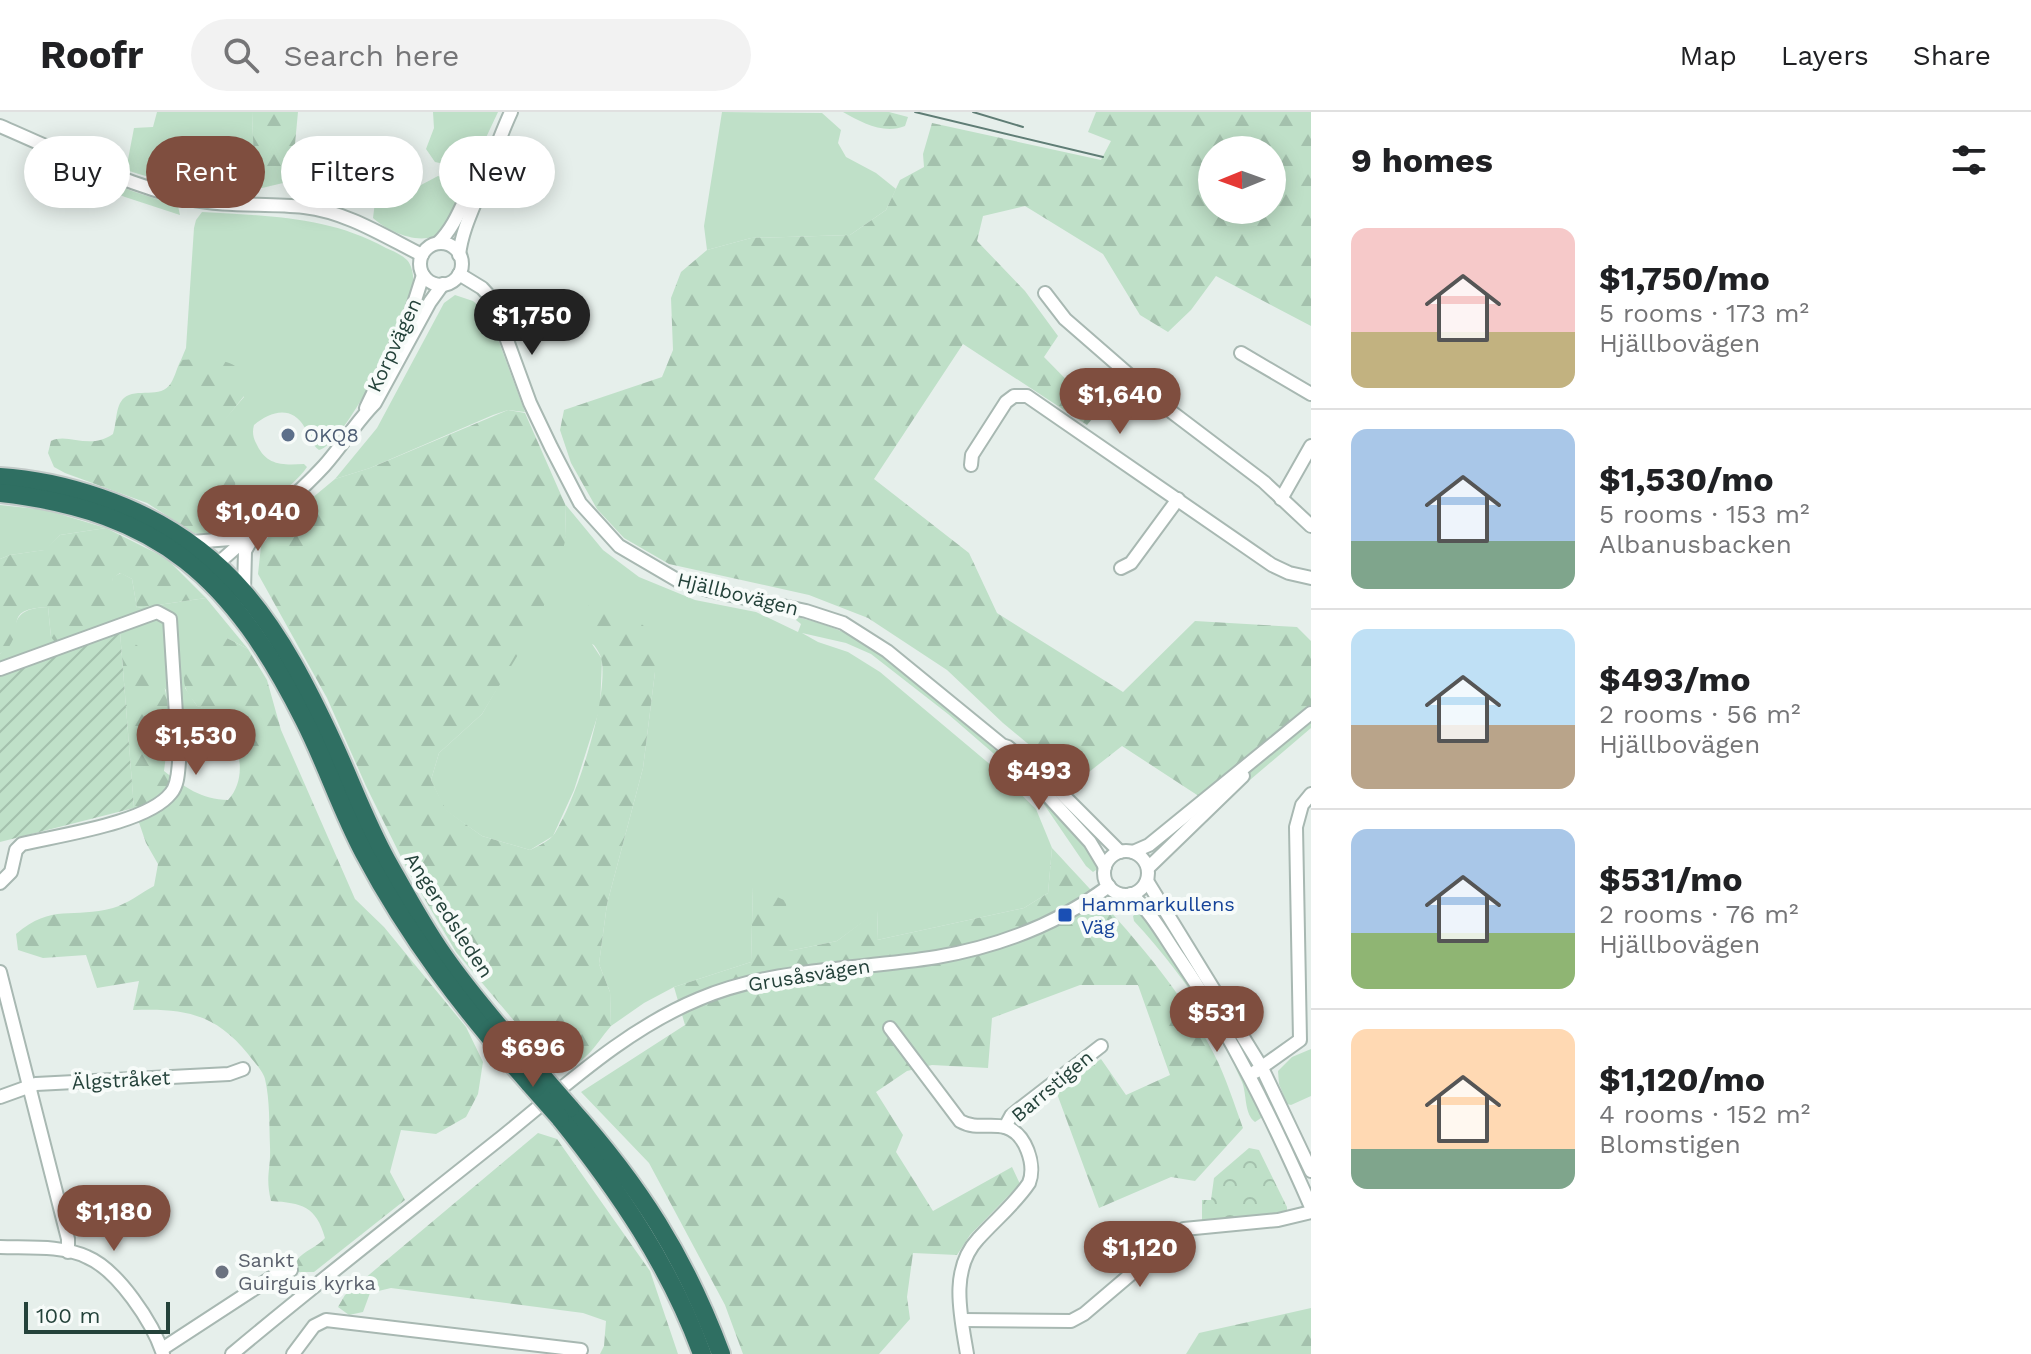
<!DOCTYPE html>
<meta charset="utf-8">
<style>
:root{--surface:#fff;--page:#f2f2f2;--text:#202124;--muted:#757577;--line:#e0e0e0;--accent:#7f4e3f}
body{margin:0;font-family:"Work Sans",sans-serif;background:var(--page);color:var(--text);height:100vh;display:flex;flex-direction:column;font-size:30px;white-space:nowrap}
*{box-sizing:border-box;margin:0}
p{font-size:26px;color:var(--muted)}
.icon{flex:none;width:44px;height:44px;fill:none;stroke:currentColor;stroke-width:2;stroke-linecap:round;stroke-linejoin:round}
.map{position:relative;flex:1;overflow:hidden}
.side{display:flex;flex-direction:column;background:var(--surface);width:720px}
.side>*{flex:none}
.top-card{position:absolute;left:24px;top:24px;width:760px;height:72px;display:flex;gap:16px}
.needle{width:52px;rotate:269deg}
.controls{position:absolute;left:1198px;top:24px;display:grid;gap:16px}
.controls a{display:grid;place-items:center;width:88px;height:88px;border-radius:50%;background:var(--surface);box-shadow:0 4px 20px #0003;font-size:40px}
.scale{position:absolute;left:24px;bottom:20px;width:146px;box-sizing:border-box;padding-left:8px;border:4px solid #24423a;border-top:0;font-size:22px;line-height:28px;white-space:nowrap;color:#24423a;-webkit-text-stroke:6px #f7fbf9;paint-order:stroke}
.price{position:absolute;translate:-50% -68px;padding:0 18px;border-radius:28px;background:var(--accent);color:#fff;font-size:26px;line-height:52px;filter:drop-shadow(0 2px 4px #0008)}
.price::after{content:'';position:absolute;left:50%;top:48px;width:24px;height:18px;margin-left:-12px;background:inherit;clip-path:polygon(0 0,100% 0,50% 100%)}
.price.on{background:#222;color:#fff}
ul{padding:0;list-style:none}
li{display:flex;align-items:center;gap:24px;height:200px;padding:0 40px}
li+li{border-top:2px solid var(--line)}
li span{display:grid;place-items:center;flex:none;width:224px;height:160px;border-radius:16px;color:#555}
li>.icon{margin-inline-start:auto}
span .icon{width:96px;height:96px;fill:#fffc;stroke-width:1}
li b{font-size:34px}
h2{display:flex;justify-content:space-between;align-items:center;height:96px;padding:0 40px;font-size:34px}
.pill{padding:0 28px;border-radius:36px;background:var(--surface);box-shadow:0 4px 20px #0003;font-size:28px;line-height:72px}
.pill.on{background:var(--accent);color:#fff}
header{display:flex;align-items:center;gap:48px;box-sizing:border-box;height:112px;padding:0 40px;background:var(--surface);border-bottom:2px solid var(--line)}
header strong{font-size:38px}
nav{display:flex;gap:44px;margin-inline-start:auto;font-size:28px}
.search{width:560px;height:72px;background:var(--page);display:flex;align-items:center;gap:20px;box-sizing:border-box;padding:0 28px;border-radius:44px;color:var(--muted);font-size:30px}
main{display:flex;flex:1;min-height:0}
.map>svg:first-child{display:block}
.grass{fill:#bfe0c8}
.forest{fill:url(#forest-firs);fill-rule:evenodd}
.park{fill:url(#park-crowns)}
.garden{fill:url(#garden-furrows)}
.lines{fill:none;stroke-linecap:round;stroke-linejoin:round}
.minor-casing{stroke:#a8b8b2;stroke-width:16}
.highway-casing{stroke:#c2cac8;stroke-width:22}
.minor{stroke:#fff;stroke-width:12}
.highway{stroke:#2f6f62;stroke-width:18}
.tram{stroke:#5f7d75;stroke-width:2}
.highway-bridge-casing{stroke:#c2cac8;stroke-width:22;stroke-linecap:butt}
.highway-bridge{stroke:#2f6f62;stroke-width:18}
.service-dot{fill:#5c6f8a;stroke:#f7fbf9;stroke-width:3}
.transit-dot{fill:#1a4fb4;stroke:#f7fbf9;stroke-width:3}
.worship-dot{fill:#6b7280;stroke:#f7fbf9;stroke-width:3}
.labels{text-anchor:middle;stroke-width:8;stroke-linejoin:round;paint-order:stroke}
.street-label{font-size:20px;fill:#24423a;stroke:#f7fbf9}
.service-label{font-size:20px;fill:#4e5e75;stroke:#f7fbf9;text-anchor:start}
.transit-label{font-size:20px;fill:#164399;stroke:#f7fbf9;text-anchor:start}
.worship-label{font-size:20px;fill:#5b616d;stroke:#f7fbf9;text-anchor:start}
</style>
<header>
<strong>Roofr</strong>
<div class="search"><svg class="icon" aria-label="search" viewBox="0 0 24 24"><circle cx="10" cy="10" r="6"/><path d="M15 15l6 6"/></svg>Search here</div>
<nav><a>Map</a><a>Layers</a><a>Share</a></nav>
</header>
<main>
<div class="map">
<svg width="1311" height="1242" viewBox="0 0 1311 1242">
<defs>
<pattern id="forest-firs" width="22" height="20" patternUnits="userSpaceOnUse" patternTransform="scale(2)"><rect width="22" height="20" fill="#bfe0c8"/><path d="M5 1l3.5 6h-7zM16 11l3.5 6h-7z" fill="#a4c1ad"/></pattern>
<pattern id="park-crowns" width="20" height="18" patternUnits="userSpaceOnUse" patternTransform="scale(2)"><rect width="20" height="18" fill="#bfe0c8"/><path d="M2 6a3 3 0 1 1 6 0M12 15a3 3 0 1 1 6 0" fill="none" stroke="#a4c1ad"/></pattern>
<pattern id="garden-furrows" width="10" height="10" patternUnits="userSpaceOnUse" patternTransform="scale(2)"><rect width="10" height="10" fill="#bfe0c8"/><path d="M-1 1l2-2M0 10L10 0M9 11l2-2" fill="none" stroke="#a4c1ad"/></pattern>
</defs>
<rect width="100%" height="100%" fill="#e6efeb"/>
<g class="grass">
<path d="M157 0H252L254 53 262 76C211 82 173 73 126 58L134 16 153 15Z"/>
<path d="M433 0H498L475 49 459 55 435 50 426 37 434 16Z"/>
<path d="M722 0 822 1 841 18 838 31 846 45 876 61 896 77 886 98 850 123 751 126 707 138 704 114Z"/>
<path d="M38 43 48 44 132 79 178 94 180 103 125 85 36 49 26 66 25 54Z"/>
<path d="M438 64 458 71 461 84C456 94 451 109 443 118 426 137 388 120 373 106L375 90 382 89 394 94 421 73Z"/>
<path d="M202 100C266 104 328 104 386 136 393 139 402 143 407 148 416 158 414 179 410 190 402 216 343 334 319 338 311 332 310 325 305 316 292 293 271 299 254 313 252 320 253 326 257 333 267 354 283 353 304 352L307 355C297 371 243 415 225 417L230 409 224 308 244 285 219 249 181 248 186 236 194 116 196 108Z"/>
<path d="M455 183 473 189 489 203 525 300 508 298 493 303 370 356 335 367 377 316 444 191Z"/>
<path d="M565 392 603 438 639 465 695 488 756 500 798 520 801 512 796 508 797 505C820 511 841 517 860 529 881 541 900 559 919 574 985 627 1054 684 1099 756L1098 764 1096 758 1093 760 1086 754 1043 691 1008 654 948 602 871 542 846 531 802 521 818 530 848 540 880 560 992 654 1036 697 1052 736 1048 781 1024 796 877 828 878 799 837 829 789 839 753 775 751 850 674 875 644 891 611 914 610 880 599 852 607 792 643 656 655 560 592 532 602 547 600 596 574 678 553 724 530 738 482 724 445 698 431 668 439 641 482 602 507 559 566 424Z"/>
<path d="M0 393 46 398 106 416 60 423 45 438 10 443 0 447Z"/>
<path d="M121 461 132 467 137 496 206 486 248 537 227 526 185 576 197 594 211 598 227 617 169 619 166 578 120 520 0 563V542C25 519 2 497 48 495L51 525 110 477 113 465Z"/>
<path d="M1140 798 1215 912 1264 1004 1255 1010C1244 1002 1247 982 1242 970 1216 911 1177 855 1134 809L1133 804Z"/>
<path d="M1311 937V984L1291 993 1287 992 1279 972 1278 959 1292 945Z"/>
</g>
<g class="forest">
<path d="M252 0H298L293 53 283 71 262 76 254 53Z"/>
<path d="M843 0H889L908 5 905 14C884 23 861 10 843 0Z"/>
<path d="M1096 0H1311V214L1216 164 1191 198 1168 220 1140 203 1103 142 1025 94 983 104 977 129 1025 179 1058 224 1044 245 1098 300 1087 313 963 232 874 367 969 441 997 501 1123 580 1195 509 1297 515 1311 529V616L1217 696 1122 634 1075 671 1003 611 947 558 868 506 809 483 669 452 624 426 597 397 571 351 560 318 564 298 662 265 673 238 671 186 681 160 707 138 751 126 850 123 886 98 900 68 924 55 923 42 932 11 1101 48 1111 29 1088 20ZM1212 38H1272V98H1212Z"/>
<path d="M181 248C197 247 238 244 243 264 245 270 244 278 244 284L225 308 238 324 234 393 230 409 218 421 207 423 194 421 147 391 65 361 54 355 48 341 51 329C68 320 89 339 113 322 117 311 115 294 124 286 136 275 161 288 171 271 175 265 177 255 181 248Z"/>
<path d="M508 298 525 301 565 392 566 424 559 457 536 513 482 602 439 641 431 668 446 698 482 724 530 738C538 734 550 729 555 721 577 685 607 592 602 550 601 537 585 526 584 512 583 502 589 491 596 485 619 494 636 506 654 523L655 560 643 656 607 792 599 852 610 880 611 914C593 935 583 959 553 955L456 840 408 759 366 674 327 586 258 462 261 434 276 416 335 367 370 356Z"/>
<path d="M106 416 166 446 206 486 137 496 132 467 120 461 113 466 107 504 55 530 51 525 48 495C3 497 24 513 10 533 8 537 3 539 0 542V447L10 443 44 438 60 423Z"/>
<path d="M120 520C129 528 141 535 149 544 175 576 169 620 164 659 183 674 202 688 228 688 255 659 232 603 197 594 194 589 188 583 186 577 176 550 206 532 227 526L248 537 267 568 281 618 355 787 384 815 466 915 483 950 478 982 466 1005 436 1022 401 1018 390 1060 405 1088 314 1160H298L297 1148C305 1138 316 1136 325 1126 316 1094 302 1091 271 1089 265 1064 271 1058 270 1035 269 1013 270 988 265 967 263 959 253 949 248 942 215 901 183 896 133 898L139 869 97 876 86 843 43 846 18 838 16 822C52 791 73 807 113 796 127 792 141 781 154 774L158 752 146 731 134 696Z"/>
<path d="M1052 736C1111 800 1174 864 1214 942 1226 965 1234 992 1243 1016L1195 1069 1171 1065 1099 1096 1056 979 1101 947 1126 983 1170 963 1138 873H1080L992 906 988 956 932 953 907 959 876 980 903 1023 896 1040 933 1099 1012 1055 1020 1072 970 1123 957 1143 913 1141 907 1185 910 1207 879 1242H743L725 1193 649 1051 581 980 685 913 674 875 751 850 753 774 786 789 789 839 837 829 878 798 877 828 1024 796 1048 781Z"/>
<path d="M538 1021 557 1027 650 1159 678 1242H600L604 1234 606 1209 583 1201 391 1176 370 1181 363 1200 349 1203 338 1195 345 1183Z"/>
<path d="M1311 1196V1242H1186L1199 1221Z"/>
</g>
<path class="park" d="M1249 1036 1259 1038 1287 1095V1100L1202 1109V1088H1211L1214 1066Z"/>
<path class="garden" d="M120 520 134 696 0 730V563Z"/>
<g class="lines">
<defs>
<g id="minor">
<path d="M0 14C61 40 123 72 188 87 226 95 266 91 304 95 347 100 384 124 422 143"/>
<path d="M438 131C461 109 466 75 486 50"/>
<circle cx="441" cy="152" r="21"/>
<path d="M459 143C462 117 474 95 483 71 492 47 500 24 511 0"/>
<path d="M459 162 482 176 492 187 530 291 551 335 580 391 619 434 677 468 708 478 806 499 843 511 887 539 1002 633 1008 635 1052 672 1120 740"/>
<path d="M1045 181 1065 207 1173 301 1264 370 1311 414"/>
<path d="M1241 241 1311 282"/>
<path d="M366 296 410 204 423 163"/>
<path d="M971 353 972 343 1006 290 1014 284H1027L1272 453 1289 461 1311 466"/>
<path d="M1281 387 1311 334"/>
<path d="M191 430 231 427 251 418"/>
<path d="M213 456C250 422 290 391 324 354 342 334 356 310 375 291L430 190 443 172"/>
<path d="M1121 456 1131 451 1178 387"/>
<path d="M244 479 245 439 253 425"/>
<path d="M0 557 157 500 170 507 179 650C178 660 178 673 171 681 148 711 60 723 22 732L16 738 11 760 0 771"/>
<path d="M1025 659 1090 730 1105 755"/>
<circle cx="1126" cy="761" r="22"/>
<path d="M1133 740 1149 733 1311 601"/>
<path d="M1148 756 1243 664"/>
<path d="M1147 769 1262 956 1311 1059"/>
<path d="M1131 782C1151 800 1164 824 1179 846 1232 924 1273 1008 1311 1095"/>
<path d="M0 860 68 1127V1140"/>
<path d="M890 916 960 1009C976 1018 989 1011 1005 1015 1026 1021 1036 1053 1029 1071 1015 1092 995 1108 978 1127 949 1158 961 1205 967 1242"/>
<path d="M1255 960 1300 928 1296 715 1302 693 1311 682"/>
<path d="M0 985 36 972 229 962 243 957"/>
<path d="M1005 1015 1011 1004 1022 995 1101 934"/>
<path d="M0 1135C27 1136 62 1133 87 1145 118 1158 153 1211 163 1242"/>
<path d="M962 1208 1071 1209 1084 1202 1184 1117 1278 1108 1311 1100"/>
<path d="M162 1237 280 1160 291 1158"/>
<path d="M232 1242C319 1169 408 1100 497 1029 561 978 622 919 699 887 774 855 858 858 937 845 1000 834 1058 812 1109 774"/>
<path d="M293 1242 314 1214 326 1208 581 1238"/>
</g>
<g id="highway">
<path d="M0 365C34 367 69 375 101 386 229 430 280 516 334 633 352 672 366 711 387 749 405 781 422 813 443 843 473 886 508 926 543 965"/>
<path d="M0 381C161 399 233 467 304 608 326 651 341 698 364 741 409 826 466 900 530 972"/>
<path d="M570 996C639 1073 685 1145 721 1242"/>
<path d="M560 1006C618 1078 670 1154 702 1242"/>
</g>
</defs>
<use href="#minor" class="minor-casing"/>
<use href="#highway" class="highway-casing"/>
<use href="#minor" class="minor"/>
<use href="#highway" class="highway"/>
<g class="tram">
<path d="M915 0 1103 45"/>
<path d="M973 0 1023 15"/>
</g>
<defs>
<g id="highway-bridge">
<path d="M543 965 570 996"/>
<path d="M530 972 560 1006"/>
</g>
</defs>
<use href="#highway-bridge" class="highway-bridge-casing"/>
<use href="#highway-bridge" class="highway-bridge"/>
</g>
<circle class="service-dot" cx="288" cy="323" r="8"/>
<rect class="transit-dot" x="1057" y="795" width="16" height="16" rx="4"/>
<circle class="worship-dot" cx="222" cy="1160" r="8"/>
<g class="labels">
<g class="street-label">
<text transform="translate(394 233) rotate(-65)" y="7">Korpvägen</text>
<text transform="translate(738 482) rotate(14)" y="7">Hjällbovägen</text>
<text transform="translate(449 803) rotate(57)" y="7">Angeredsleden</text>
<text transform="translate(809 863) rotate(-9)" y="7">Grusåsvägen</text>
<text transform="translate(121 968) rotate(-3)" y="7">Älgstråket</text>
<text transform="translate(1052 974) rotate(-40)" y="7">Barrstigen</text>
</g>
<g class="service-label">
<text x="304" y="330">OKQ8</text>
</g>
<g class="transit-label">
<text x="1081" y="799">Hammarkullens<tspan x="1081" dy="23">Väg</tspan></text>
</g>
<g class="worship-label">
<text x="238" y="1155">Sankt<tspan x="238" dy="23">Guirguis kyrka</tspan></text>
</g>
</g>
</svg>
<div class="controls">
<a><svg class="needle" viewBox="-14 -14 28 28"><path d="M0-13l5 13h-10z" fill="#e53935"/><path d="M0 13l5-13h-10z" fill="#757577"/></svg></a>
</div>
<div class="scale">100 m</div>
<b class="price on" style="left:532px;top:245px">$1,750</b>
<b class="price" style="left:1120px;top:324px">$1,640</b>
<b class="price" style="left:258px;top:441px">$1,040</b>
<b class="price" style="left:196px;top:665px">$1,530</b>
<b class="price" style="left:1039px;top:700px">$493</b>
<b class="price" style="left:1217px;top:942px">$531</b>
<b class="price" style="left:533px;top:977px">$696</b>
<b class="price" style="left:114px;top:1141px">$1,180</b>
<b class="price" style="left:1140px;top:1177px">$1,120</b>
<div class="top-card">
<a class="pill">Buy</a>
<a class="pill on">Rent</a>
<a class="pill">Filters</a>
<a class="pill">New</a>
</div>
</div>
<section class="side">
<h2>9 homes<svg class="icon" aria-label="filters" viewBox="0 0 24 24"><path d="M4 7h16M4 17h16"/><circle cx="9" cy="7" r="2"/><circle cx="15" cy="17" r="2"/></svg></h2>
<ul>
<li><span style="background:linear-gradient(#f6c9c9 65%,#c2b280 0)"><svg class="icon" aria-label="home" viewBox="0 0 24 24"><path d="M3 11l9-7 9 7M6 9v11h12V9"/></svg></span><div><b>$1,750/mo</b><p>5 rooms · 173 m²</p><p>Hjällbovägen</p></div></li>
<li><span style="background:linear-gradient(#a9c7e8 70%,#7fa58c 0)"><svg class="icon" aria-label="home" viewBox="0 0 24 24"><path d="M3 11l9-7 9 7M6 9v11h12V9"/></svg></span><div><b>$1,530/mo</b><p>5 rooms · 153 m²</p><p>Albanusbacken</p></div></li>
<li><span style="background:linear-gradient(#bfe0f5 60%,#b9a48a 0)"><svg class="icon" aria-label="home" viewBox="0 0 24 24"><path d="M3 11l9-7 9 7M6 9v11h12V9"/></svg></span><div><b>$493/mo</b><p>2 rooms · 56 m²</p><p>Hjällbovägen</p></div></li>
<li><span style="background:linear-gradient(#a9c7e8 65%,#8fb573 0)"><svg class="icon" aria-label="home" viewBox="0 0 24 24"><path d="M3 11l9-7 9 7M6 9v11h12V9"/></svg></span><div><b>$531/mo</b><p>2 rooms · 76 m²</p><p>Hjällbovägen</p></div></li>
<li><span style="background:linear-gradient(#ffd9b3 75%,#7fa58c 0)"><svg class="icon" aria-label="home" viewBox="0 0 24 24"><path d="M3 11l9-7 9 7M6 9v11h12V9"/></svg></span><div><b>$1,120/mo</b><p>4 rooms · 152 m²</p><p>Blomstigen</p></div></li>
</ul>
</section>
</main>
